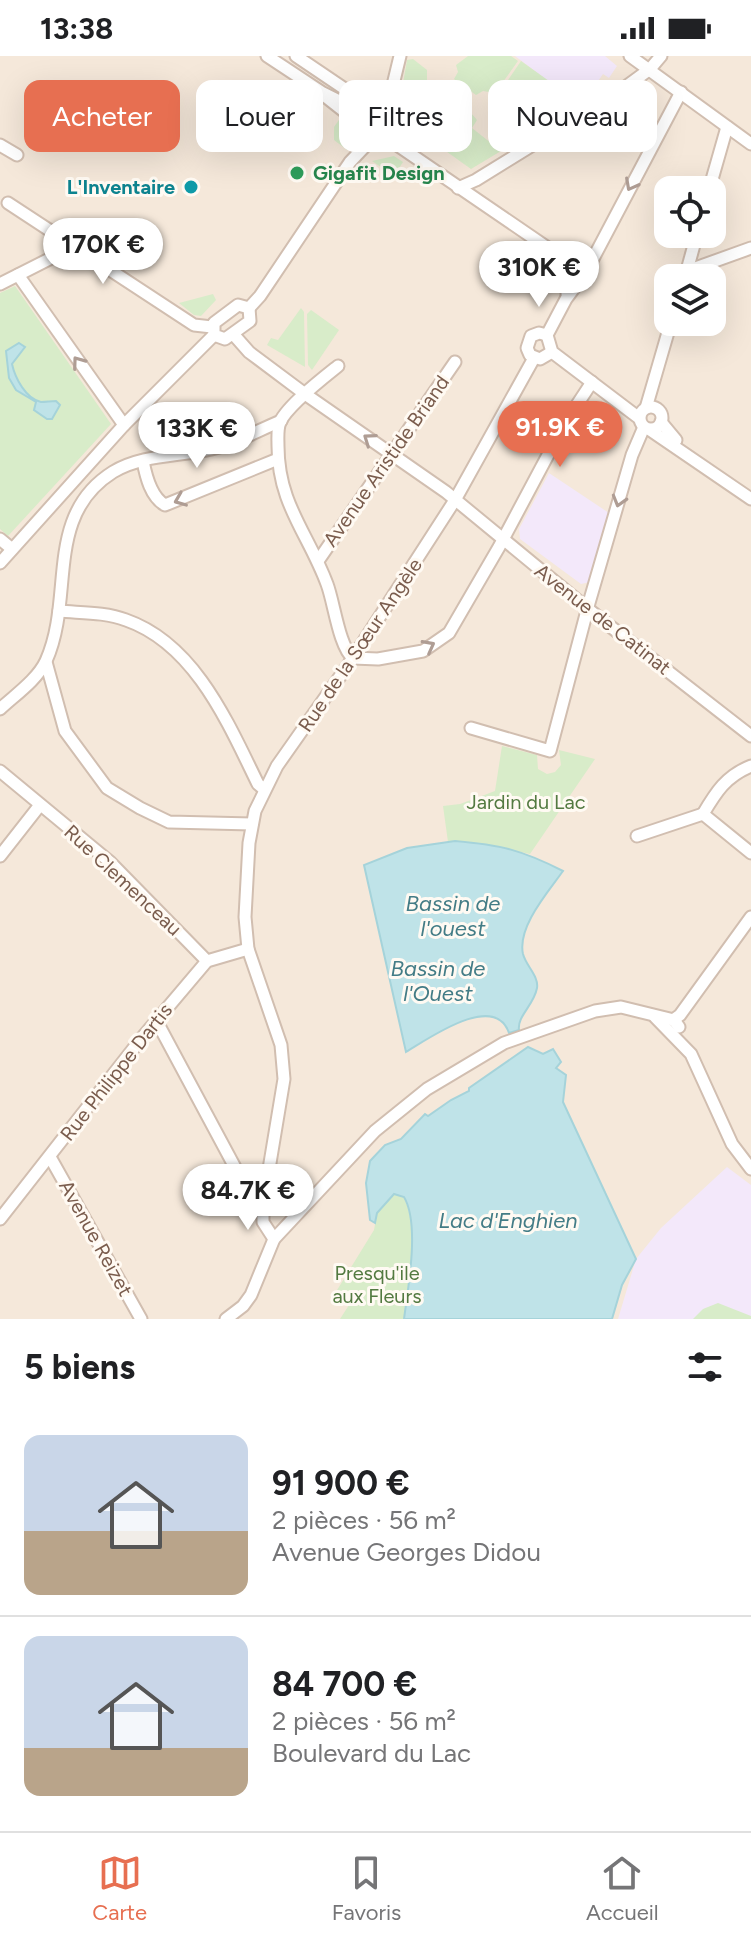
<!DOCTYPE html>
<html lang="fr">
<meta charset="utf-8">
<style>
:root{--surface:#fff;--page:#f2f2f2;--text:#202124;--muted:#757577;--line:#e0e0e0;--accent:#e76f51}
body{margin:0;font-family:Figtree,sans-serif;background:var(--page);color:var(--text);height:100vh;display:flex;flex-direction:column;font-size:30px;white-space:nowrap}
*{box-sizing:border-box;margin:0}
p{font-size:26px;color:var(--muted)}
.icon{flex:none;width:44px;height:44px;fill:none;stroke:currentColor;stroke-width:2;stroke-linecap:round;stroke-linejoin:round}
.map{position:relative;height:1263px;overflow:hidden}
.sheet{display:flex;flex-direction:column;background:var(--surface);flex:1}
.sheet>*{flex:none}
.top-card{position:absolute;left:24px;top:24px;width:704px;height:72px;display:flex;gap:16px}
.fabs{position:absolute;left:654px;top:120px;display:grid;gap:16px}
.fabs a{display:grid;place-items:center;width:72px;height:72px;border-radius:16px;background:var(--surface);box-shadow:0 8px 32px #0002;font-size:40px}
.price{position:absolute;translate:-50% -68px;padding:0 18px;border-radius:28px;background:#fff;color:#222;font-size:26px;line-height:52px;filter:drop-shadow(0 2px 4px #0008)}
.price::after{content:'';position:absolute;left:50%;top:48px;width:24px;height:18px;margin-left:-12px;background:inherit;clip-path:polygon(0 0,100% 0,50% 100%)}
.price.active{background:var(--accent);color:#fff}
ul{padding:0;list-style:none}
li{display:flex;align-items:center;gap:24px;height:200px;padding:0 24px}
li+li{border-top:2px solid var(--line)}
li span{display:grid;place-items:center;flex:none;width:224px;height:160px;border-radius:16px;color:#555}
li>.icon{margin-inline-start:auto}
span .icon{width:96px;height:96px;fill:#fffc;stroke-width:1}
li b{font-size:34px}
h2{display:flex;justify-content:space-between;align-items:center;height:96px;padding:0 24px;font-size:34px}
.tag{padding:0 28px;border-radius:16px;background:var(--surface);box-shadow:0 8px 32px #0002;font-size:28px;line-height:72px}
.tag.active{background:var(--accent);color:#fff}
.status{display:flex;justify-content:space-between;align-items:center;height:56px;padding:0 40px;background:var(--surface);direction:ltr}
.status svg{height:22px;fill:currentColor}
.tab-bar{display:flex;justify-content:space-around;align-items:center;height:112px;border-top:2px solid var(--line);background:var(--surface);font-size:22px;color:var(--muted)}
.tab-bar a{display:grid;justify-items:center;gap:4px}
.tab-bar .active{color:var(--accent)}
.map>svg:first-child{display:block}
.residential{fill:#f5e8da;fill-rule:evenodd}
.education{fill:#f3e8fa}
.green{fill:#d8ecc9}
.water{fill:#bfe3e8;stroke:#a5d3da;stroke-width:2}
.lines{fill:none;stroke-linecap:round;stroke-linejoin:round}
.minor-casing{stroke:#d1beb0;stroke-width:15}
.minor{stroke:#fff;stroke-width:11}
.oneway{stroke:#af9d94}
.leisure-dot{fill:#2e9e5b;stroke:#fffaf3;stroke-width:3}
.culture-dot{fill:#0f9aa8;stroke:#fffaf3;stroke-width:3}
.labels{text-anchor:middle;stroke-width:6;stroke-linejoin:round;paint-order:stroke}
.leisure-label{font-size:20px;font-weight:bold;fill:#27864d;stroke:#fffaf3;text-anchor:start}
.culture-label{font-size:20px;font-weight:bold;fill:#0d838f;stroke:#fffaf3;text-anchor:end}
.street-label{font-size:20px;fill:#7a5c4d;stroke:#fffaf3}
.park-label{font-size:20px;fill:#537a41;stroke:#fffaf3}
.water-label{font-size:22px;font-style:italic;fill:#437c86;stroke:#fffaf3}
</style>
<div class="status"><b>13:38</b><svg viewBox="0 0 49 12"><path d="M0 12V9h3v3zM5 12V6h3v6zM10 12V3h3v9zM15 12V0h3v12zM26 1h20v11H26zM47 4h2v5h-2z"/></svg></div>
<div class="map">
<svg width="751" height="1263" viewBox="0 0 751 1263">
<rect width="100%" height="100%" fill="#fdf6ec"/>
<path class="residential" d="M0 0H751V1263H0ZM668 134H712V178H668ZM668 222H712V266H668Z"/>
<g class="education">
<path d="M515 0H605L617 10 609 22 603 18 581 50Z"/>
<path d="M549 417 609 457 590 526 581 528 520 483 519 473Z"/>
<path d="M727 1111 751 1129V1263H618L636 1203 661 1172Z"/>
</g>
<g class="green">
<path d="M468 0H511L518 5 495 37 483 35 476 39 454 23 458 16 456 9Z"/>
<path d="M413 3 427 14V27L402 56 400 45 407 4Z"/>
<path d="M521 5 556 30 540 52 506 27Z"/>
<path d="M449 29 472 45 471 57 477 64 472 72 501 95 471 113 408 68 405 61 432 31 441 34Z"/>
<path d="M556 33 578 49 557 62 541 53Z"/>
<path d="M341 61 351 66 352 81 347 94 334 84V71Z"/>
<path d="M394 100 403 106 394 120 372 105Z"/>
<path d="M517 185 528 193 531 219H525L523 213C516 209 511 205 503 209L499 206Z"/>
<path d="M15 230 111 368 8 480 0 473V237Z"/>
<path d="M213 238 216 244 201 260 194 259 179 247Z"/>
<path d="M301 252 304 256 305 311 267 289 271 282 278 284Z"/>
<path d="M311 254 339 274 312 314 308 309 307 258Z"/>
<path d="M502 690 537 699 538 713 547 718 555 716 561 709 559 694 595 703 530 798 489 789 448 786 443 750 460 748 495 735Z"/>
<path d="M394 1138 403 1141C420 1169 408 1231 404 1263H340L349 1249 334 1239 374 1174 377 1157Z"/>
<path d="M718 1247 751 1260V1263H693L703 1253Z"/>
</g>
<g class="water">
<path d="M19 287 25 291 12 308C15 322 26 343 41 346 46 346 51 345 56 345L60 349 52 363H47L34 354 36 346 16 334 9 322 6 295Z"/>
<path d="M455 785C501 789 522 794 563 815 548 836 517 871 523 898 526 910 539 920 537 932 534 949 517 960 519 974L509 977C495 935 428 983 406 996L364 809 407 792Z"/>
<path d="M528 991 543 998 553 993 561 1006 556 1012 566 1019 563 1046 636 1203 622 1229 612 1263H404C408 1232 420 1168 404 1141L394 1138 377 1157 375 1167 370 1164 366 1127 370 1105 385 1089 401 1083 425 1058 428 1060 451 1044 469 1035V1032Z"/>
</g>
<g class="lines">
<defs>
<g id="minor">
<path d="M267 0 323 37 367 59"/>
<path d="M296 0 367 48 376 58"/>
<path d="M630 0 751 88"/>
<path d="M326 41 359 67"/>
<circle cx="373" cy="72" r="14"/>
<path d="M379 59 392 33 400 0"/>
<path d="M384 80 561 201 570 220 567 238"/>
<path d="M0 89 17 99"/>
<path d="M458 132 476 124 620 35 650 13 661 0"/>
<path d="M709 134 727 71"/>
<path d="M8 147 194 269 212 271"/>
<path d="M687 215 751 192"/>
<path d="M686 218 697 178"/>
<path d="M18 219 124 369"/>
<path d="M0 228 73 191"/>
<path d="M238 249 249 252 250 265 225 283 214 279V267Z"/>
<path d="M249 252 260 240 350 106 370 85"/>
<path d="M234 279 249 296 305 338 446 436 588 553 751 680"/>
<path d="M547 279 539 277 531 280 527 292 530 299 540 303 552 296"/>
<path d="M338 310C323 322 288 349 280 366 277 373 278 382 278 390 278 448 308 477 327 528 334 546 339 591 353 602"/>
<circle cx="651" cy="362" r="11"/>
<path d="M646 352 671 266"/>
<path d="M639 362 552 296 547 279 566 243 586 216 681 36"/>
<path d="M661 366 676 384"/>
<path d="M650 374 751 443"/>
<path d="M143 405C146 421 151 441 165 449L278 403"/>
<path d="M0 483 12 493"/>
<path d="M318 505 455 306"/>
<path d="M0 507 124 369 214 279"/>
<path d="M59 555C81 557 105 556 126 564 195 588 228 667 258 728L264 733"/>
<path d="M353 602 378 603 423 595 449 577 499 491 565 367 592 326"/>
<path d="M46 606 65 675 107 732 140 752 169 766 252 768"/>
<path d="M0 653C15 639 37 624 46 605 75 541 43 460 113 416 144 397 185 401 219 391 240 385 261 373 281 365"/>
<path d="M471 672 550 695 589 547 632 399 644 371"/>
<path d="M751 710C726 720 716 736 703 758L751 797"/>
<path d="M0 715 110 806 207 905"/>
<path d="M637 780 703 758"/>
<path d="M0 800 40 749"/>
<path d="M655 961 691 998 732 1088 751 1113"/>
<path d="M156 964 253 1145 263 1149"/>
<path d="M673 964 680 959 751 861"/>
<path d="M50 1101 141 1263"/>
<path d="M0 1163 141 983 207 905 248 893"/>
<path d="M274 1183 263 1166V1149L284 1023 281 989 248 893 245 861 249 787 255 755 277 710 353 602 455 444 534 302"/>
<path d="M226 1263 243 1250 251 1239 274 1183 375 1075 427 1033 504 987 595 955 621 951 674 964 679 971"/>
</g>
</defs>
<use href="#minor" class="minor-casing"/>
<use href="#minor" class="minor"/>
</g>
<defs><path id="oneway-chevron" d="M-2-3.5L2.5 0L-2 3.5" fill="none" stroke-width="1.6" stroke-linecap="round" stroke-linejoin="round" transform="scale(2)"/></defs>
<g class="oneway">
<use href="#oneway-chevron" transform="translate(631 129) rotate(118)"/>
<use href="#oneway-chevron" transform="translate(78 306) rotate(-126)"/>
<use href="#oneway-chevron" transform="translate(369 383) rotate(-145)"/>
<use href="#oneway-chevron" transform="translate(180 444) rotate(158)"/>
<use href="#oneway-chevron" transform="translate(619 445) rotate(106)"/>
<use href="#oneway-chevron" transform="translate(429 590) rotate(-28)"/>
</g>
<circle class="leisure-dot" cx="297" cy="117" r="8"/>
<circle class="culture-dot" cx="191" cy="131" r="8"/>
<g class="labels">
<g class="leisure-label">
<text x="313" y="124">Gigafit Design</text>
</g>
<g class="culture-label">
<text x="175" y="138">L'Inventaire</text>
</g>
<g class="street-label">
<text transform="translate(386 405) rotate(-55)" y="7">Avenue Aristide Briand</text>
<text transform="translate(603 563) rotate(38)" y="7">Avenue de Catinat</text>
<text transform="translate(360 589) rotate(-56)" y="7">Rue de la Sœur Angèle</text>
<text transform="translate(123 824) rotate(43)" y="7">Rue Clemenceau</text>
<text transform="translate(116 1016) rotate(-52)" y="7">Rue Philippe Dartis</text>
<text transform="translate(96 1182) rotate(61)" y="7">Avenue Reizet</text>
</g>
<g class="park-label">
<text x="526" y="753">Jardin du Lac</text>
<text x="377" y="1224">Presqu'ile<tspan x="377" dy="23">aux Fleurs</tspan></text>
</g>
<g class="water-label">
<text x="453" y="855">Bassin de<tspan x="453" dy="25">l'ouest</tspan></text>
<text x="438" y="920">Bassin de<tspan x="438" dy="25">l'Ouest</tspan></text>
<text x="508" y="1172">Lac d'Enghien</text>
</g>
</g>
</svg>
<div class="fabs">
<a><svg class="icon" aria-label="locate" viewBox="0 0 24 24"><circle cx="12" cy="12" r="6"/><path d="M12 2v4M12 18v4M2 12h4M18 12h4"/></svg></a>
<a><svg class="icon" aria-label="layers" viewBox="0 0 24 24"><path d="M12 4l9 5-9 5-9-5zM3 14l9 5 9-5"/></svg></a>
</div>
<b class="price" style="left:103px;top:230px">170K €</b>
<b class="price" style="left:539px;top:253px">310K €</b>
<b class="price active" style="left:560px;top:413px">91.9K €</b>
<b class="price" style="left:197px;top:414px">133K €</b>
<b class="price" style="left:248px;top:1176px">84.7K €</b>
<div class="top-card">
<a class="tag active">Acheter</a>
<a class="tag">Louer</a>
<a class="tag">Filtres</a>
<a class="tag">Nouveau</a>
</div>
</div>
<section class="sheet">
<h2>5 biens<svg class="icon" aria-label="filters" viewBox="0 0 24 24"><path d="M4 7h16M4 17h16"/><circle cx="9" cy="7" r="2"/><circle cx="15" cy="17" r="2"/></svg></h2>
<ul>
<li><span style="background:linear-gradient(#c9d6e8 60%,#b9a48a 0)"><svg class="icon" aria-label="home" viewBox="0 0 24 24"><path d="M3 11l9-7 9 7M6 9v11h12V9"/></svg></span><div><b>91 900 €</b><p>2 pièces · 56 m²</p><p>Avenue Georges Didou</p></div></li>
<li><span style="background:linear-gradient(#c9d6e8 70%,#b9a48a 0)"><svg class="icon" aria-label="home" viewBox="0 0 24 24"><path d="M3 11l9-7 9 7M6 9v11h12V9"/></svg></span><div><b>84 700 €</b><p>2 pièces · 56 m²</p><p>Boulevard du Lac</p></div></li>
</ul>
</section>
<nav class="tab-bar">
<a class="active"><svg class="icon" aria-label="map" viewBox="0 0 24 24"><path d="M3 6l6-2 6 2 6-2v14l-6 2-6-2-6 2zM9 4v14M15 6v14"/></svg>Carte</a>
<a><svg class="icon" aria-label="saved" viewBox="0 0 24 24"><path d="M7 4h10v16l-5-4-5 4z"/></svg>Favoris</a>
<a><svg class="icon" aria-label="home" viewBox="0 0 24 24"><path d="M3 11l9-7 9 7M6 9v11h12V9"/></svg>Accueil</a>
</nav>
